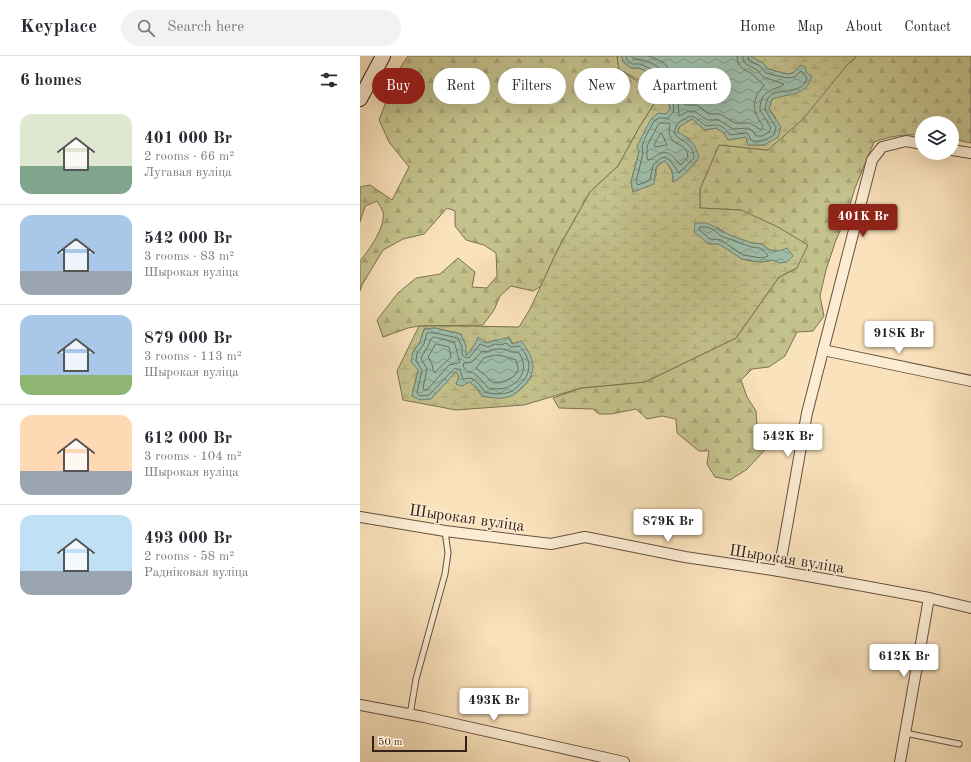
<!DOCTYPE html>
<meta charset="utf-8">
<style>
:root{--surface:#fff;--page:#f2f2f3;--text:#2b2b33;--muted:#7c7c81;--line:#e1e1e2;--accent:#8f2418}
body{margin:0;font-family:"Old Standard TT",serif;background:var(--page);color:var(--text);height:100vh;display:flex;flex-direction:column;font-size:15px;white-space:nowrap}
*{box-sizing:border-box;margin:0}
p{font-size:13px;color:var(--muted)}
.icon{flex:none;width:22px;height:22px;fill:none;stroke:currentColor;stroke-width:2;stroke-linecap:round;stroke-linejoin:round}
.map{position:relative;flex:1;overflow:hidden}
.details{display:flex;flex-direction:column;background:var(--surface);width:360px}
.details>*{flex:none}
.banner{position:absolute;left:12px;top:12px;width:380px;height:36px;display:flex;gap:8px}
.controls{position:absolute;left:555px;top:60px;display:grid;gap:8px}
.controls a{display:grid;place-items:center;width:44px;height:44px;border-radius:50%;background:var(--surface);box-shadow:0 4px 16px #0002;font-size:20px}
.scale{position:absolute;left:12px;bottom:10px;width:95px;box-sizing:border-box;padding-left:4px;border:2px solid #352117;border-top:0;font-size:11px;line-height:14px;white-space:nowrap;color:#352117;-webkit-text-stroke:3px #fcecd3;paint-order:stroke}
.price{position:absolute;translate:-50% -34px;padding:0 9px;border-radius:4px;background:#fff;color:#222;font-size:13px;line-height:26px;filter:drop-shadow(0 1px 2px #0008)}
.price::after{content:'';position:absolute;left:50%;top:24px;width:12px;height:9px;margin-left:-6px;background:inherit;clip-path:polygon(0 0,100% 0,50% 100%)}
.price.current{background:var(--accent);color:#fff}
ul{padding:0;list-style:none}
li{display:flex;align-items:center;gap:12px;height:100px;padding:0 20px}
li+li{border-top:1px solid var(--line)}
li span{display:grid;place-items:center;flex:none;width:112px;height:80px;border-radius:12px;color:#555}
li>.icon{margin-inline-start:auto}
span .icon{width:48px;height:48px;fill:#fffc;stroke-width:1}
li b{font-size:17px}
h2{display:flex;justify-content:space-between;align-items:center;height:48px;padding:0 20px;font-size:17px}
.chip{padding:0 14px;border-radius:18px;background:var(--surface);box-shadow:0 4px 16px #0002;font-size:14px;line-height:36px}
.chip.current{background:var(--accent);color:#fff}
header{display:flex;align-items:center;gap:24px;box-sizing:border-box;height:56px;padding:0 20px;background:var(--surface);border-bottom:1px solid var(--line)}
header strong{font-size:19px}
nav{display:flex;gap:22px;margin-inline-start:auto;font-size:14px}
.search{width:280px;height:36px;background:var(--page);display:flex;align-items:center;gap:10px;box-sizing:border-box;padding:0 14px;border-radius:22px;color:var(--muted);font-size:15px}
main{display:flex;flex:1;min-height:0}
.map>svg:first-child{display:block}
.forest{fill:url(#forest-firs);stroke:#7c7252}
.wetland{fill:url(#wetland-marsh);stroke:#7c7252;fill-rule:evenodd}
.water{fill:url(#water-waves);stroke:#758070}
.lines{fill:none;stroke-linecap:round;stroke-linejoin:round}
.shore{stroke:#6a7061;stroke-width:1}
.service-casing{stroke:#665140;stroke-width:7}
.minor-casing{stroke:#665140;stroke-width:12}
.secondary-casing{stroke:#352117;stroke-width:16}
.service{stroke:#fcecd3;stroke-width:5}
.minor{stroke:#fcecd3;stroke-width:10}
.secondary{stroke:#fcecd3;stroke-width:14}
.labels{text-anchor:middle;stroke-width:3;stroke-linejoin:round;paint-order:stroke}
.street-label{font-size:16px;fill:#352117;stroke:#fcecd3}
</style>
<header>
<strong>Keyplace</strong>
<div class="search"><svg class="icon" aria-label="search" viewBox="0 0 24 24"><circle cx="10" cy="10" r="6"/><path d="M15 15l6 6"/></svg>Search here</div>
<nav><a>Home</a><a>Map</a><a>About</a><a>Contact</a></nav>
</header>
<main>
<section class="details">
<h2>6 homes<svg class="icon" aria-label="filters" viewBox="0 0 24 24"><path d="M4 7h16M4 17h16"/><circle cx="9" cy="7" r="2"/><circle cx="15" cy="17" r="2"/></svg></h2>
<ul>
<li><span style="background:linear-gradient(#dfe7d0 65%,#7fa58c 0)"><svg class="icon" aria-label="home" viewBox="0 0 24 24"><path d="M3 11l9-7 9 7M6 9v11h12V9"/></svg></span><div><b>401 000 Br</b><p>2 rooms · 66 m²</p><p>Лугавая вуліца</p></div></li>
<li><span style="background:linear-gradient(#a9c7e8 70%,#9aa5b1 0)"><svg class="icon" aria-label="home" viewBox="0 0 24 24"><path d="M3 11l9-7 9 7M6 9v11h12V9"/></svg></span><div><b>542 000 Br</b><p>3 rooms · 83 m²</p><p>Шырокая вуліца</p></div></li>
<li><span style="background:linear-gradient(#a9c7e8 75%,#8fb573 0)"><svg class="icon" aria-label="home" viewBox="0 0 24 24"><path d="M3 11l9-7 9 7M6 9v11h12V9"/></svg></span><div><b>879 000 Br</b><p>3 rooms · 113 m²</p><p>Шырокая вуліца</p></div></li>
<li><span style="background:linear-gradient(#ffd9b3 70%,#9aa5b1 0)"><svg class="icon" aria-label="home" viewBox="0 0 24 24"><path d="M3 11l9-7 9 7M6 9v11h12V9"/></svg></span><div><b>612 000 Br</b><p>3 rooms · 104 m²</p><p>Шырокая вуліца</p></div></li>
<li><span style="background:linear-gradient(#bfe0f5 70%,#9aa5b1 0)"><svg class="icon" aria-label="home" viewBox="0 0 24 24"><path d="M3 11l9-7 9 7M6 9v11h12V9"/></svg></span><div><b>493 000 Br</b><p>2 rooms · 58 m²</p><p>Радніковая вуліца</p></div></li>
</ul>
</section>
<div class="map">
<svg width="611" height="706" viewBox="0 0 611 706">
<defs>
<pattern id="forest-firs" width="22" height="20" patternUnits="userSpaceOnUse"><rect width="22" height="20" fill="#c4c28c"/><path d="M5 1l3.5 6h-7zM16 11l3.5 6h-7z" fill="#a9a678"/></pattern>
<pattern id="wetland-marsh" width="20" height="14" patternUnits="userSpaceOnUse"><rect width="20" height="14" fill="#c4c28c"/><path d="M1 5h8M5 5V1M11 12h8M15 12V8" fill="none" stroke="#a9a678"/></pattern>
<pattern id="water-waves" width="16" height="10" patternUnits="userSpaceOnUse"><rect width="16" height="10" fill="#9fbfab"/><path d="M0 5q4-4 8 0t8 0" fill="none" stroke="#829b8a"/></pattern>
</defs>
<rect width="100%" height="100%" fill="#fae2bc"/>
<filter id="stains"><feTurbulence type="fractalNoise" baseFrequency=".005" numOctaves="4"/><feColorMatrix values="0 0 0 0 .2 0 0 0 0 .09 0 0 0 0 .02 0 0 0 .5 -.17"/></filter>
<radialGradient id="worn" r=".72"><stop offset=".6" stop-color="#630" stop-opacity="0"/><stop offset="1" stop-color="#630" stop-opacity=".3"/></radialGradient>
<g class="forest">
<path d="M48 0H257L259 13 299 40 280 70 258 110 230 136 198 193 181 230 173 235 151 230 140 240 134 254 123 269 59 270 48 272 23 281 17 264 38 237 56 222 80 218 98 202 115 216 112 231 127 232 137 220 136 197 124 189 106 184 95 170V155L87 152 64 178 43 183 23 194 2 229 0 235V205C9 194 26 171 23 156 22 153 19 148 17 145L5 150 0 166V131L10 129 32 144 49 111 29 86 19 64 38 15Z"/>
<path d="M497 0H611V87L592 83V67H562V79C545 78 530 80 514 86L495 132 486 162 476 184 466 214 460 240 464 260 453 275 437 276 425 300 409 311 392 313 381 324 387 341 396 355 397 369 408 383 404 395 386 414 370 424 355 421 347 408 349 395H339L317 377 316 363 302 360 287 363 276 353 251 358H239L233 353 199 352 193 342 221 332 285 326 376 282 419 221 437 212 381 154 340 152V133L359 89 408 94 487 9Z"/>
</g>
<path class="wetland" d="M257 0H262L263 6 271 12H279L295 19 299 30 307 28 312 35 309 44 310 53 279 96 271 126 273 136 282 132 296 120V111L304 105C311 111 313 116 313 126L330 83 318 77 319 71 332 63 345 74 356 72 364 77 368 84 386 81 388 89H404L416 62 409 53 412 43 425 39 433 17 427 18 408 13 403 7 390 0H438L440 1 442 0H497L487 9 443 63 408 94 359 89 340 133V152L381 154 416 170 448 189 437 212 419 221 376 282 285 326 221 332 164 349 96 354 43 344 37 315 59 270H103L159 271 170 253 198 193 230 136 258 110 280 70 301 37 259 13ZM357 171C369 181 387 187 402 188 409 194 412 196 422 195L413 204 402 206 392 205 382 203 359 188H349L345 184ZM75 272 101 278 106 300 115 288 127 287 135 284 140 285 149 281 172 320C154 344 150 340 122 340L116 331 109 325 97 328 99 320 96 315 71 343 52 340 58 314 53 296 60 286 64 273Z"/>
<g class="water">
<path d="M262 0H390L403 7 408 13 427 18 433 17 440 9 445 11 447 17 452 20C446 41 430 37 412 43L409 53 421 71 418 81 404 89H388L386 81 368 84 364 77 356 72 345 74 332 63 319 71 318 76C332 85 334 85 339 102 331 111 324 121 313 126 313 116 312 111 304 105L296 111 294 128 273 136 271 126 279 96 277 90 291 63 298 57 306 58 310 53 308 44 312 35 307 28 299 31 295 19 279 12H271L263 6Z"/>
<path d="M335 167H347L372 180 392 187 402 188C410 196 416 197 427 192L433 200 427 206 420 207 413 204 402 206 392 205 382 203 359 188H349L334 176Z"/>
<path d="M75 272 101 278 106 290V300L115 288 118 281 127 287C135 284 141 284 149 281L152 288 161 285C175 302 179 318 160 333 158 335 156 338 153 339 144 344 132 342 122 340L116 331 109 326 102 330 96 328 99 320 96 316 71 343 60 344 52 340 58 314 51 306 53 296 60 286 64 273Z"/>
</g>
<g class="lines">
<g class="shore">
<path d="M266 0 267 4 272 8H280L298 16 302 24 310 25 316 35 313 45 314 55 308 62H299L294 65 286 80 282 90 283 97 276 126 278 129 290 124 293 109 301 102 306 101 312 107 319 117 334 102C333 84 319 87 314 76L317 68C334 57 330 58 346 70 358 68 362 68 370 79L387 77 392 85H403L414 79 416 71 405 54C406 50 406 44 409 41 416 31 443 40 447 22L441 15 435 21 426 22 406 17 400 10 389 5 388 0"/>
<path d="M271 0 274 3C285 3 300 9 305 19 314 20 318 26 321 34L318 45 319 60 329 55H334L347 64H359L373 73 388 72 393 75 396 80H402L409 76 411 72 400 54C400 37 408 35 422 30L424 28 403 21 397 14 386 8 383 4V0"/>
<path d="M289 0 303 6 309 13 319 19 326 32V39L324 45 325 49H337L349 58H360L375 67H390L401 74 403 70C395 58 391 51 398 37 400 34 403 31 404 29 400 26 396 21 392 18 384 13 377 12 377 0"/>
<path d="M301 67H310C310 71 308 76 310 80 314 90 327 87 328 101L321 109 319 108C309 93 303 94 290 104L287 103V90L298 69Z"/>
<path d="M302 78 307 89 295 91 294 89 300 78Z"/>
<path d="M340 171H347L354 174 361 180 391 191 400 192 407 198 408 200 402 202 383 199 361 184 350 183 339 174Z"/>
<path d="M75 277 98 282 102 291V299L106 302 110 301 120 288 128 291 135 288 141 289 146 287 151 291 159 290C173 304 172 319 157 331 155 333 153 335 150 336 141 339 133 338 125 336L119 328 111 322 103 323 100 314 95 312 69 339 60 340 57 337 62 314 56 305 57 297 64 288 67 277Z"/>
<path d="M74 281 94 286C97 293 97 299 100 306L98 307 89 309 67 334H64L63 332 67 313 61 302 68 290 71 283Z"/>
<path d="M77 288 89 291 91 301 75 316 73 314 72 308 68 301 75 289Z"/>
<path d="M135 293H144L151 296H158C168 308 164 323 150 330 144 334 134 333 128 332 124 327 121 323 116 319 109 314 108 318 103 310L104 307 112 306 122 295 128 296Z"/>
<path d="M136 299 143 300 156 304 158 311V314L154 320 146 325 136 327 132 326 126 320 116 312 124 302Z"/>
</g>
<defs>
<g id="service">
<path d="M50 659 56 623 85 518 88 497 85 475"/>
<path d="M545 677 599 688"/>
</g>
<g id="minor">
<path d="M592 94 611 97"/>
<path d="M463 294 611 325"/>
<path d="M0 461 85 475 191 488 225 481 325 501 419 515 504 530 569 542 611 552"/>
<path d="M419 515 447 357 512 104 522 91 546 85 562 88"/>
<path d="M0 649 64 661 264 706"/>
<path d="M540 706 569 542"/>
</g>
<path id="secondary" d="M0 43 23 0"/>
</defs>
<use href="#service" class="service-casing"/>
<use href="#minor" class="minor-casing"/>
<use href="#secondary" class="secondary-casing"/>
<use href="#service" class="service"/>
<use href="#minor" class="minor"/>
<use href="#secondary" class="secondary"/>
</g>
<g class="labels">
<g class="street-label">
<text transform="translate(107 461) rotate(8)" y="6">Шырокая вуліца</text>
<text transform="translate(427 502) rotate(9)" y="6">Шырокая вуліца</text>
</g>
</g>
<rect width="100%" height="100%" filter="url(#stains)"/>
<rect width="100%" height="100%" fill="url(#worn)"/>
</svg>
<div class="controls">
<a><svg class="icon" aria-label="layers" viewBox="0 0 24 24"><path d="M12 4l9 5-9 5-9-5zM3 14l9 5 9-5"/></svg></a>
</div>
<div class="scale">50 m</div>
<b class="price current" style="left:503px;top:182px">401K Br</b>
<b class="price" style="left:539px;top:299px">918K Br</b>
<b class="price" style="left:428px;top:402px">542K Br</b>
<b class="price" style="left:308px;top:487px">879K Br</b>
<b class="price" style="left:544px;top:622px">612K Br</b>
<b class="price" style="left:134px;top:666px">493K Br</b>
<div class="banner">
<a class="chip current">Buy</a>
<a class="chip">Rent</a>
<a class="chip">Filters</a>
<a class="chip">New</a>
<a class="chip">Apartment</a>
</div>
</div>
</main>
